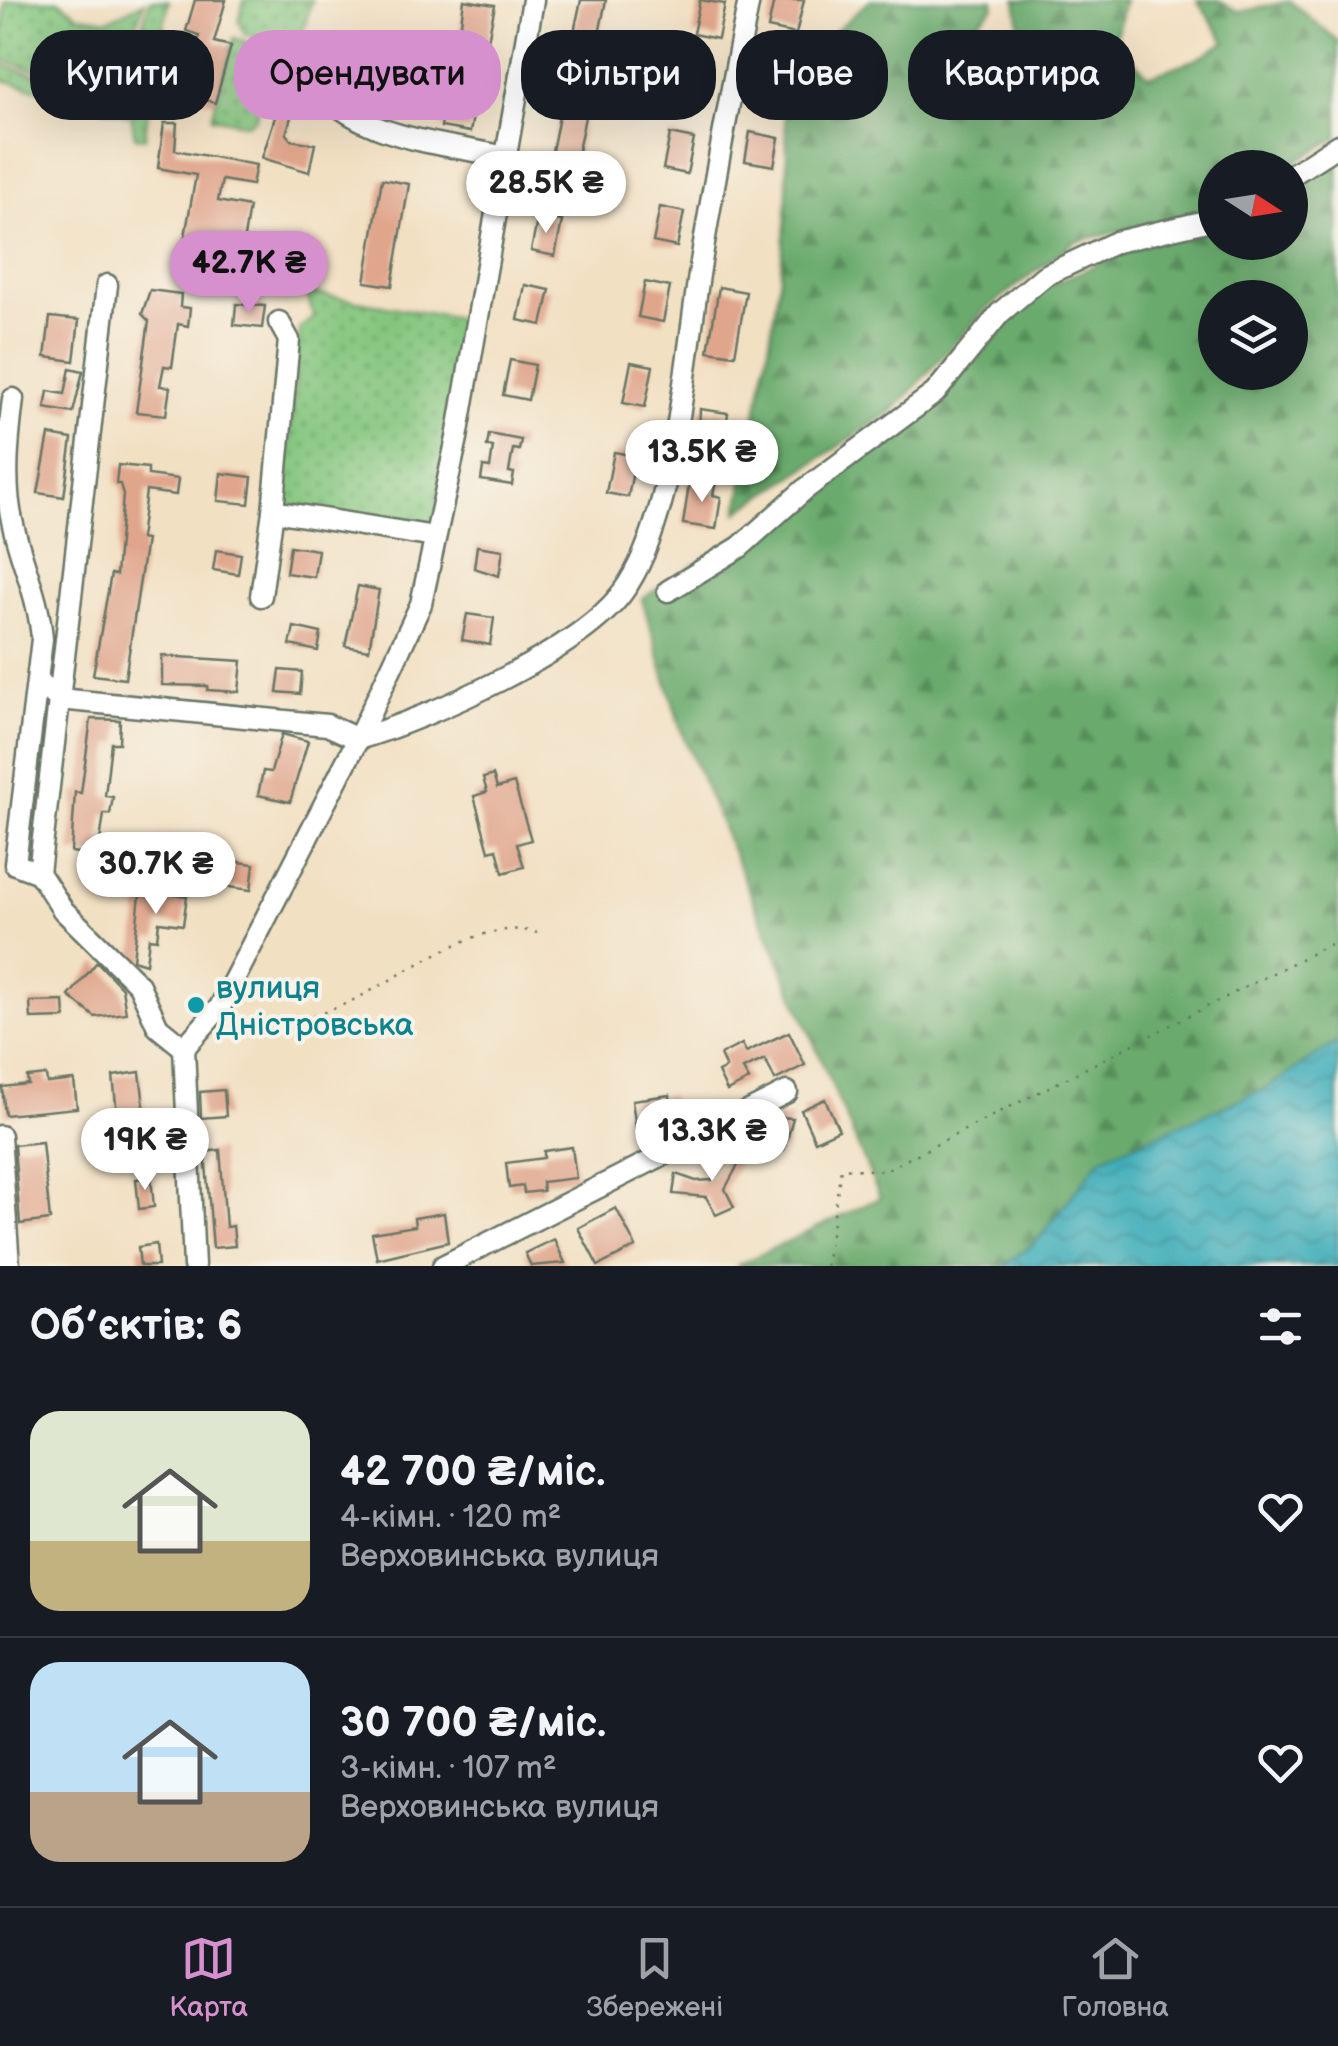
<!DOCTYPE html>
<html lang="uk">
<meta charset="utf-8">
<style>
:root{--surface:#171b24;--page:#20242c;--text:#f1f3f6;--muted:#9ea1a6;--line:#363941;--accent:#d690ce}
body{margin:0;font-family:"Balsamiq Sans",sans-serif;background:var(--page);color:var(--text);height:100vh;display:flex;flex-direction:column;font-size:38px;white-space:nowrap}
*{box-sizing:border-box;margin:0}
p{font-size:32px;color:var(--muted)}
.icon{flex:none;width:55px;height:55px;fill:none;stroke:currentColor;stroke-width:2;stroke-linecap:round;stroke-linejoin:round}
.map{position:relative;height:1266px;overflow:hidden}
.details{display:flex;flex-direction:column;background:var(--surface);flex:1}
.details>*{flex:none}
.top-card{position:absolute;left:30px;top:30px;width:1280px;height:90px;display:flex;gap:20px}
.needle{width:65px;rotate:102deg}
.tools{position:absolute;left:1198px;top:150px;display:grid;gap:20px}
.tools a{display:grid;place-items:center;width:110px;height:110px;border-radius:50%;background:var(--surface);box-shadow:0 10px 40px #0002;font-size:50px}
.price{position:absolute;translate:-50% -85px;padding:0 22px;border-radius:35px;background:#fff;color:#222;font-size:32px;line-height:65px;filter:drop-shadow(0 2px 5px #0008)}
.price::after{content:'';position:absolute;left:50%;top:60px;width:30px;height:22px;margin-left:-15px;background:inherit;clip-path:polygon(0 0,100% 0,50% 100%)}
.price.on{background:var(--accent);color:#111}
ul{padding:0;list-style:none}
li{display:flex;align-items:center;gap:30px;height:250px;padding:0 30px}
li+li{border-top:2px solid var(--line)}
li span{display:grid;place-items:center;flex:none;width:280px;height:200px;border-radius:30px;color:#555}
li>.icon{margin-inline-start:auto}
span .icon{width:120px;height:120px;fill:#fffc;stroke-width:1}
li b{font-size:42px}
h2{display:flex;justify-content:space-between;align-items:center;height:120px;padding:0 30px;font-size:42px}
.chip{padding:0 35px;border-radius:40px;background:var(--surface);box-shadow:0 10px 40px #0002;font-size:35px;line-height:90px}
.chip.on{background:var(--accent);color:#111}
.tabs{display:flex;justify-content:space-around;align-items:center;height:140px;border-top:2px solid var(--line);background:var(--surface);font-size:28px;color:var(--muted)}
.tabs a{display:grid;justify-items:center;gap:5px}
.tabs .on{color:var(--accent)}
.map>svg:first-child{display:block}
.grass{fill:url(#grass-dots);stroke:#528259;stroke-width:2.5}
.forest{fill:url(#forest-firs);stroke:#457450;stroke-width:2.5;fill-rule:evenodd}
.water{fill:url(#water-waves);stroke:#2e7576;stroke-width:2.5}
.building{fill:#e0a68c}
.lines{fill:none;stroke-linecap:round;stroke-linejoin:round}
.minor-casing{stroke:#697666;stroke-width:25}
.path{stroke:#697666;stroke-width:2.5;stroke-dasharray:2.5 8;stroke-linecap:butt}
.minor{stroke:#fff;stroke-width:20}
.culture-dot{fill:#0f9aa8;stroke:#f7f3e8;stroke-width:4}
.labels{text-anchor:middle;stroke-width:8;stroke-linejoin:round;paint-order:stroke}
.culture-label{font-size:32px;fill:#0d838f;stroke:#f7f3e8;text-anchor:start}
</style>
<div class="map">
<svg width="1338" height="1266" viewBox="0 0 1338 1266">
<defs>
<pattern id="grass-dots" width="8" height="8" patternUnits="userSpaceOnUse" patternTransform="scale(2.5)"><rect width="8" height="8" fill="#84c67e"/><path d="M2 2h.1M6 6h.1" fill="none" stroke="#6ba268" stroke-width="1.8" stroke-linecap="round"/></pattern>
<pattern id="forest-firs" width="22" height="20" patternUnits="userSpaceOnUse" patternTransform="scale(2.5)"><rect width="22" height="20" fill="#6bab6d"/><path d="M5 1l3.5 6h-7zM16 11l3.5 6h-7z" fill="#578c5a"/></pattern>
<pattern id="water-waves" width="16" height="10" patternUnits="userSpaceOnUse" patternTransform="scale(2.5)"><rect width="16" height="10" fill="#3dadb9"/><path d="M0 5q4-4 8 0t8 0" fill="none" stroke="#338e97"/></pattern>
</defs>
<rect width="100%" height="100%" fill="#f7f3e8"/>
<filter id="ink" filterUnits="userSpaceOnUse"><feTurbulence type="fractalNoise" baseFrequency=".01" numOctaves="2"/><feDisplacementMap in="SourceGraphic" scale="20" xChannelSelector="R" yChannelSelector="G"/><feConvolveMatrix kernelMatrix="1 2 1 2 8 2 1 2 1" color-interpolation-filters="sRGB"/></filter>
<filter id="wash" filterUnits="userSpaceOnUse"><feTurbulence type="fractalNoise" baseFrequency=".0048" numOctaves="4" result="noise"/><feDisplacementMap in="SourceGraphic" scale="40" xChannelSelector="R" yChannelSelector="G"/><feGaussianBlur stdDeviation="2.25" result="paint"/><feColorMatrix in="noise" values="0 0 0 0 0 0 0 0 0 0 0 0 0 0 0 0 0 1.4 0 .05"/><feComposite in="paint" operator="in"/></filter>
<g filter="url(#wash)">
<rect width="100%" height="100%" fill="#f2e0c3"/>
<g class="grass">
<path d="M20 0H58L80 16 108 20 144 2 115 92 2 60 5 2Z"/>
<path d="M150 0 169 1 151 87 126 79Z"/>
<path d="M244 0H312L301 38 321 49 319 59 245 34 239 21Z"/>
<path d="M234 38 268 48 274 57 256 118 247 124 212 117Z"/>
<path d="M0 64 119 99 124 83 150 90 145 138 135 137 131 116 0 79Z"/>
<path d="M306 292 466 320 470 326 432 529 284 505 300 328 314 318Z"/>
</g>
<g class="forest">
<path d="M870 0H993L994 7 975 25 982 55 1002 68 1026 67 1016 0H1124L1115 43 1149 76 1197 59 1225 42 1197 0H1218L1239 12 1290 1 1338 41V137L1287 167 1215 168V209L1074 242 984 311 894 410 738 512C760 379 806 214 779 82Z"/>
<path d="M1338 159V1042L1265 1089 1101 1158 1037 1241 1004 1266H736L880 1198 682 733 642 599 923 417 1040 289 1142 245 1215 229V242H1290V188ZM1215 298H1290V372H1215Z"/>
</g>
<path class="water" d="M1338 1042V1266H1004L1037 1241 1101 1158 1265 1089Z"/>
<g id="blocks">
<g class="building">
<path d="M195 0H226L214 42 231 46 215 103 189 95 199 35 186 31Z"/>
<path d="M464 0 495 5 470 132 441 127 444 106 450 107Z"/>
<path d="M581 0H606L591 74 566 69Z"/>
<path d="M700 0 725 4 718 39 693 34Z"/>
<path d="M774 0H804L796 34 768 28Z"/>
<path d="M379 45 402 51 398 90 357 85 356 91 341 90 340 80 323 77 324 62 351 64 365 72 370 51Z"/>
<path d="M685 55 710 60 703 95 678 90Z"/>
<path d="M287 79 301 83 286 134 291 140 315 144 309 172 262 158Z"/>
<path d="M562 102 587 107 569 195 544 190Z"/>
<path d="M164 123H177L175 150 256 165 252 185 222 180 218 201 249 207 240 262 207 256 205 269 180 264 196 175 158 168Z"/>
<path d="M750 132 779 138 774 166 745 161Z"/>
<path d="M670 134 694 139 687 174 663 169Z"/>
<path d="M382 179 409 184 392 286 365 282Z"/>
<path d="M660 207 684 212 677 247 653 242Z"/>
<path d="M538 216 562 221 555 256 531 251Z"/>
<path d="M645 282 670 287 663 322 638 317Z"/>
<path d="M525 285 550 290 542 325 518 320Z"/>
<path d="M719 287 746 292 735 355 708 351Z"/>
<path d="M150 290 181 294 180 307 190 308 188 326 178 324 172 367 164 366 160 386 170 387 166 415 136 412 149 321 142 314Z"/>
<path d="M236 304 265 306 262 328 234 325Z"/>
<path d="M50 317 79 320 74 361 45 357Z"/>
<path d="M510 360 535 365 528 400 503 395Z"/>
<path d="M631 362 653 366 645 407 623 403Z"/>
<path d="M70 368 83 371 73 413 45 408 48 391 65 394Z"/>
<path d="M700 409 728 413 726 427 736 428 734 437 744 438 741 460 698 454Z"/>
<path d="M489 434 521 440 519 450 513 449 509 472 514 473 512 485 481 480 483 467 490 468 493 447 487 446Z"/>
<path d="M49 435 72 439 64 497 38 493Z"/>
<path d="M614 452 636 456 628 497 606 493Z"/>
<path d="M118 465 148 468V475L178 479 176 495 146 491 140 539 146 540 125 679 93 675 111 574 116 575 123 495 120 484H116Z"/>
<path d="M221 473 252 477 249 504 218 501Z"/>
<path d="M690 478 716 482 713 495 721 497 716 529 683 524Z"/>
<path d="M290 546 318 550 314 577 286 573Z"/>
<path d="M477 546 503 550 499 576 474 568Z"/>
<path d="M216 550 241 554 238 574 213 570Z"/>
<path d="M358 586 379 590 369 650 345 646Z"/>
<path d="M467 614 494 618 490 645 462 640Z"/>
<path d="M294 627 321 633 318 651 290 645Z"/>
<path d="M162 656 242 661 239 692 207 690 208 686 162 685Z"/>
<path d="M280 670 302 672 300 694 277 692Z"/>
<path d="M91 719 120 720 119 743H111L105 796 113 797 110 814H104L100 841 126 844 124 859 71 852 75 792 81 793Z"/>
<path d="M282 734 308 741 290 802 258 795 263 771 271 772Z"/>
<path d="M493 775 497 788 514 783 531 840 517 844 524 867 503 873 497 849 489 851 474 796 487 792 483 778Z"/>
<path d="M231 861 254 864 251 890 228 887Z"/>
<path d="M141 885 156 886V892L187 896 183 925 159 922 157 939 149 938 146 964 133 960Z"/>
<path d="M97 962 122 988 126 1013 95 1017 69 996Z"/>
<path d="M64 1001 65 1018 31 1019 30 1002Z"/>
<path d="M789 1032 805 1065 775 1080 765 1059 743 1069 749 1080 727 1091 718 1072 726 1068 720 1055 742 1044 746 1052Z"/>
<path d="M140 1072 149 1148 121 1152 113 1076Z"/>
<path d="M46 1075 47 1083 74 1080 77 1108 5 1115 2 1087 28 1084 27 1077Z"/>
<path d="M224 1090 226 1116 201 1118 200 1092Z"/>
<path d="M670 1095 673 1125 636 1129 632 1100Z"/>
<path d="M825 1099 839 1130 815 1141 801 1110Z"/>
<path d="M775 1117 793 1118 784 1150 757 1148 759 1127 774 1128Z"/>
<path d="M42 1142 50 1220 20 1224 14 1145Z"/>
<path d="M572 1147 576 1178 542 1182 543 1191 524 1193 523 1186 509 1188 506 1163 544 1158V1151Z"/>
<path d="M724 1148 738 1150V1165L725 1189 734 1207 716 1215 706 1197 673 1194 676 1174 696 1181 712 1180 722 1164Z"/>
<path d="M220 1150 226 1227 233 1226 235 1246 213 1248 205 1152Z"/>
<path d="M151 1177 154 1207 139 1209 136 1179Z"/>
<path d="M616 1208 636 1247 598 1266 578 1228Z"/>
<path d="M444 1213 448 1242 377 1259 372 1233 415 1226 414 1218Z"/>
<path d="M554 1239 565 1263 531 1266 525 1253Z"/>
<path d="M156 1244 158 1266H140L138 1247Z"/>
</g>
</g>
</g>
<g filter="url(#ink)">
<use href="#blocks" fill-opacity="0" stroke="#697666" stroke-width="2.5"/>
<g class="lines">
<defs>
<g id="minor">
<path d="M320 90C367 140 441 143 506 157"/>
<path d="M1290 176 1338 145"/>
<path d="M107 285 39 873 63 910 139 985 158 1027 184 1048"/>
<path d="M279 322 289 340 273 511 435 537"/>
<path d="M13 399C8 440 3 485 13 525 22 564 39 598 42 639L15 864 39 873"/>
<path d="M668 591 740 547 804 490 935 393 1000 313 1044 276 1116 242 1215 219"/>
<path d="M261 596 273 511"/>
<path d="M38 682 59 699 327 725 358 739C429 718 578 652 622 593 676 521 686 352 701 262 715 174 732 87 749 0"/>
<path d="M184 1048 220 1007 358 739 421 604 457 438 533 0"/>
<path d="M184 1048 194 1266"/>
<path d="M0 1136 9 1266"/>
<path d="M443 1266 787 1092"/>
</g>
</defs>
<use href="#minor" class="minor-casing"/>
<g class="path">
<path d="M220 1031C260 1030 304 1021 340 1006 395 984 478 913 537 933"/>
<path d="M826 1266 841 1168 884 1171 1338 940"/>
</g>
<use href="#minor" class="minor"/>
</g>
</g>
<circle class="culture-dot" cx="196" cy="1005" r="10"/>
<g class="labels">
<g class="culture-label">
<text x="216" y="998">вулиця<tspan x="216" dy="37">Дністровська</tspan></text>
</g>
</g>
</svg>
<div class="tools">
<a><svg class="needle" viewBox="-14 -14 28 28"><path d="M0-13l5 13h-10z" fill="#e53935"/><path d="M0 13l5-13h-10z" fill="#9ea1a6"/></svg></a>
<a><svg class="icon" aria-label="layers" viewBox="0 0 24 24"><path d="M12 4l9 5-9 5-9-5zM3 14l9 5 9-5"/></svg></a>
</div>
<b class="price" style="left:546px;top:236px">28.5K ₴</b>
<b class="price on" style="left:249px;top:316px">42.7K ₴</b>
<b class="price" style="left:702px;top:505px">13.5K ₴</b>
<b class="price" style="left:156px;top:917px">30.7K ₴</b>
<b class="price" style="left:712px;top:1184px">13.3K ₴</b>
<b class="price" style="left:145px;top:1193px">19K ₴</b>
<div class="top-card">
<a class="chip">Купити</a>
<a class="chip on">Орендувати</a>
<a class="chip">Фільтри</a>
<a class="chip">Нове</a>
<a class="chip">Квартира</a>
</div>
</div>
<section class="details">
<h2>Об’єктів: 6<svg class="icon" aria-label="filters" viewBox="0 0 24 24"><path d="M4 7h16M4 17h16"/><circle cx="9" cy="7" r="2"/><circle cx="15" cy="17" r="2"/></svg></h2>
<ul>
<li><span style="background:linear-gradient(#dfe7d0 65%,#c2b280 0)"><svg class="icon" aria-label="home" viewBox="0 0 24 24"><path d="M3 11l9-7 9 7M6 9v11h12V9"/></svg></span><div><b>42 700 ₴/міс.</b><p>4-кімн. · 120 m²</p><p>Верховинська вулиця</p></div><svg class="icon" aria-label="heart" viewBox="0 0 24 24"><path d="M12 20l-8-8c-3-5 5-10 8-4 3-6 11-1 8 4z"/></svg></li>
<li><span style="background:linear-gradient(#bfe0f5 65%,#b9a48a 0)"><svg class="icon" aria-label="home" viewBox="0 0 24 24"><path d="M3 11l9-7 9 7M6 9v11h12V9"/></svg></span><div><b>30 700 ₴/міс.</b><p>3-кімн. · 107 m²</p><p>Верховинська вулиця</p></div><svg class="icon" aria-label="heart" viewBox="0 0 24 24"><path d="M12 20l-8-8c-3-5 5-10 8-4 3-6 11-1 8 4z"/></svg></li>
</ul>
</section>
<nav class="tabs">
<a class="on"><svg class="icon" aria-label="map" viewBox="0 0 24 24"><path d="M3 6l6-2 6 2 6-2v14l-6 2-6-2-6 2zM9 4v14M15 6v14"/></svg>Карта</a>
<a><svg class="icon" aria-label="saved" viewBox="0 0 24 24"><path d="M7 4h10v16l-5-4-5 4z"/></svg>Збережені</a>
<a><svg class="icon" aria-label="home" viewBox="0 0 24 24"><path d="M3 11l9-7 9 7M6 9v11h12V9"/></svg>Головна</a>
</nav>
